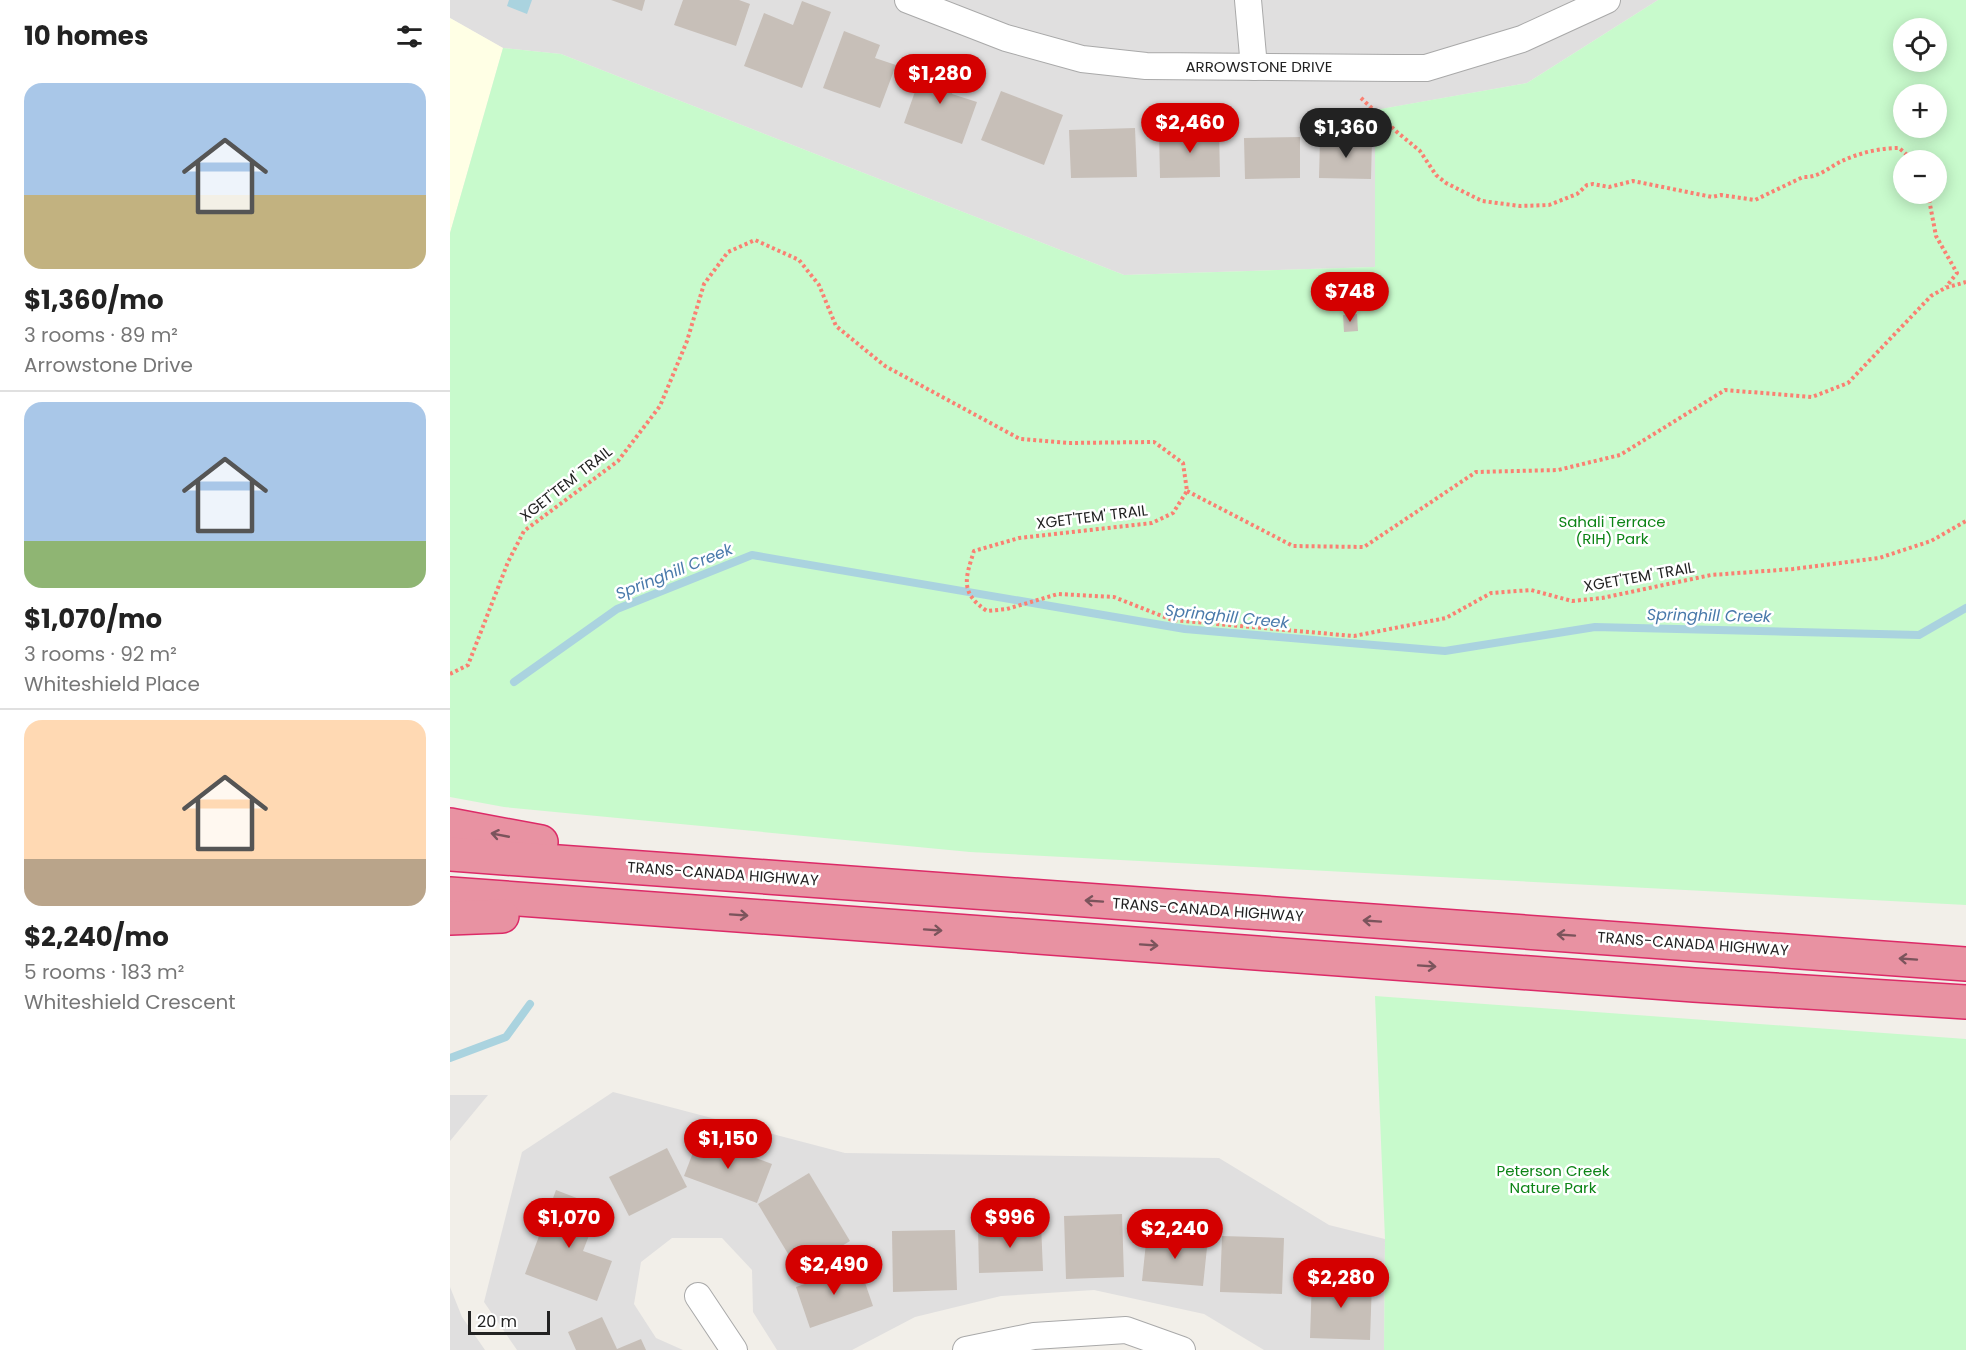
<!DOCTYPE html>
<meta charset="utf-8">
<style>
:root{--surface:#fff;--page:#f2f2f2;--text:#222;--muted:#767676;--line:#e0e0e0;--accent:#d40000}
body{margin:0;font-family:Poppins,sans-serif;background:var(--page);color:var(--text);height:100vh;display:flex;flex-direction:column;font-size:22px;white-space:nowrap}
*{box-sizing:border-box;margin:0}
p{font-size:20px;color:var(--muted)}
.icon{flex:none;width:33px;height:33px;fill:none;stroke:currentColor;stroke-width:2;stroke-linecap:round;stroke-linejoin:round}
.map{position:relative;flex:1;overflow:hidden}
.sheet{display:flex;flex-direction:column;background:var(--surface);width:450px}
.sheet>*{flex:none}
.tools{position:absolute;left:1443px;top:18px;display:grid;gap:12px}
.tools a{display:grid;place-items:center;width:54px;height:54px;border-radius:50%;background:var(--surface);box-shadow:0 3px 15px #0003;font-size:30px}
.scale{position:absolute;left:18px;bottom:15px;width:82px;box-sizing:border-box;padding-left:6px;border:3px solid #222;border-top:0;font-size:16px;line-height:21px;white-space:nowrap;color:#222;-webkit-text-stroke:4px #fff;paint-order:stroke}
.price{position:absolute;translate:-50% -51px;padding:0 14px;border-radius:21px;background:var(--accent);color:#fff;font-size:20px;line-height:39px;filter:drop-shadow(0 2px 3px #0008)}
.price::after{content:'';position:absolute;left:50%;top:36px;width:18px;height:14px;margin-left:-9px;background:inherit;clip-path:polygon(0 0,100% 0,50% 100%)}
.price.current{background:#222;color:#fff}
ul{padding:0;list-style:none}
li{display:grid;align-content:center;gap:12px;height:318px;padding:0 24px}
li+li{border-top:2px solid var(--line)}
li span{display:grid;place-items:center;height:186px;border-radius:18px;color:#555}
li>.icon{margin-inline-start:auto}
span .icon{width:108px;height:108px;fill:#fffc;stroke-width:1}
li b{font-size:26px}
h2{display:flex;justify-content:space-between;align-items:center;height:72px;padding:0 24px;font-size:26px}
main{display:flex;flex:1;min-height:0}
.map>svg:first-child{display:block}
.residential{fill:#e0dfdf}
.education{fill:#ffffe5}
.park{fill:#c8facc;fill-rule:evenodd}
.water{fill:#aad3df}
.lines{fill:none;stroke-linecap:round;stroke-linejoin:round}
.stream{stroke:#aad3df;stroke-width:8}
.building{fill:#c7bfb8}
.minor-casing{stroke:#a9a9a9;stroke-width:28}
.motorway-casing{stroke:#dc2a67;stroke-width:36}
.path{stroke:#fa8072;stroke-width:4;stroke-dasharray:3 3;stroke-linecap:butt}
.minor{stroke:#fff;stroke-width:26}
.motorway{stroke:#e892a2;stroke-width:33}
.oneway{stroke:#7b545c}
.labels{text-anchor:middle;stroke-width:5;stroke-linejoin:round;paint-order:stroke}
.street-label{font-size:15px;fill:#222;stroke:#fff}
.park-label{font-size:15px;fill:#0c8416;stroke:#fff}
.water-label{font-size:16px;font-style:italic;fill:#4a7aab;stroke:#fff}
</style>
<main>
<section class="sheet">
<h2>10 homes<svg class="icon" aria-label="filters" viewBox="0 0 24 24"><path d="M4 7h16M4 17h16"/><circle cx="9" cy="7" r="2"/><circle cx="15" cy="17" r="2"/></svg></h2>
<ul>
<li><span style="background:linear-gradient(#a9c7e8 60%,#c2b280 0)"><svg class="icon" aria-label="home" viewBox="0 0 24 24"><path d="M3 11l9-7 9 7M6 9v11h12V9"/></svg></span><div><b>$1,360/mo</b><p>3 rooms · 89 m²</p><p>Arrowstone Drive</p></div></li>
<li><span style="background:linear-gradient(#a9c7e8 75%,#8fb573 0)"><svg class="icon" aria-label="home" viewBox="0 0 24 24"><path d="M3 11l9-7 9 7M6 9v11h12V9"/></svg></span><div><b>$1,070/mo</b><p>3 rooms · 92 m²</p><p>Whiteshield Place</p></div></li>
<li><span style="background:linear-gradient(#ffd9b3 75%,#b9a48a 0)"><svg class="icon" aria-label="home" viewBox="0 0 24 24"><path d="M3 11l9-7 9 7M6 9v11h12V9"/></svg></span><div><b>$2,240/mo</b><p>5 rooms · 183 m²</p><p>Whiteshield Crescent</p></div></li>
</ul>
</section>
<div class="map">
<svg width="1516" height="1350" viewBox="0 0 1516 1350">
<rect width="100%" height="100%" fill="#f2efe9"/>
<g class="residential">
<path d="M0 0H1208L1077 83 926 110 925 267 674 275 111 54 53 48 0 18Z"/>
<path d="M163 1092 395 1153 769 1158 879 1225 935 1239 934 1350H814L754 1314 644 1290 551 1296 465 1317 402 1350H327L303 1312 302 1270 272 1238H222L191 1262 184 1304 206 1338 233 1350H67L34 1302 72 1152Z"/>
<path d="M0 1095H38L0 1141Z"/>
<path d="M0 1287 12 1317 35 1350H0Z"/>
</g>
<path class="education" d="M0 18 53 48 0 233Z"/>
<g class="park">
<path d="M1208 0H1516V905L520 852 54 807 0 797V233L53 48 111 54 674 275 925 267V110L1077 83ZM1454 28H1486V62H1454ZM1454 94H1486V128H1454ZM1454 160H1486V194H1454Z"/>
<path d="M925 996 1516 1039V1350H934L935 1239Z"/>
</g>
<path class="water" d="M59 0H82L77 14 57 6Z"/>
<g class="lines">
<g class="stream">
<path d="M64 682 167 609 302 555 735 629 995 651 1145 627 1469 635 1516 608"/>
<path d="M0 1058 56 1037 80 1004"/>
</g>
</g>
<g class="building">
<path d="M161 0H195L192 11Z"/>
<path d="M233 0H289L300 4 286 46 224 25Z"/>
<path d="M352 1 381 12 352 88 294 66 314 13 343 25Z"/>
<path d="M394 31 430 45 425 58 446 65 430 108 373 88Z"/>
<path d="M476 60 509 72 502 94 527 102 512 144 454 123Z"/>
<path d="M551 91 613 115 594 165 531 140Z"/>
<path d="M685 128 687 177 621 178 619 130Z"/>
<path d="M769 129 770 177 710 178 709 130Z"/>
<path d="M850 137V178L795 179 794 138Z"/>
<path d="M870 139H922L921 179 869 178Z"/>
<path d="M907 314 908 331 894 332 893 315Z"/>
<path d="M249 1137 322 1164 307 1203 234 1176Z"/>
<path d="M217 1148 237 1187 179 1216 159 1177Z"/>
<path d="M359 1173 400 1241 349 1272 308 1204Z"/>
<path d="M106 1190 150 1207 133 1251 162 1261 147 1301 75 1274Z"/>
<path d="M672 1214 674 1277 616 1279 614 1216Z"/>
<path d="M591 1224 593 1271 529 1273 528 1226Z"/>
<path d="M505 1230 507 1290 443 1292 442 1231Z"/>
<path d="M697 1233 758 1238 753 1286 692 1281Z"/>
<path d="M772 1236 834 1238 832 1294 770 1292Z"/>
<path d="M409 1265 423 1306 360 1328 346 1287Z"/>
<path d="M862 1278 922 1281 920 1340 860 1338Z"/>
<path d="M152 1317 167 1349 191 1339 196 1350H126L118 1332Z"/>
</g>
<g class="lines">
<defs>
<g id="minor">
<path d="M458 0 556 38 632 59 696 66 946 68H976L1072 39 1157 0"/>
<path d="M798 0 804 67"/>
<path d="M248 1296 284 1350"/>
<path d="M516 1350 584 1336 676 1330 732 1350"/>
</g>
<g id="motorway">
<path d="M0 825 91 842"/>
<path d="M0 854 1516 964"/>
<path d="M0 894 1244 985 1516 1002"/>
<path d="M0 918 52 916"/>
</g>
</defs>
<use href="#minor" class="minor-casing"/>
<use href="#motorway" class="motorway-casing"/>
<g class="path">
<path d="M911 98 947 132 970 151 986 175 996 183 1032 201 1070 206 1099 205 1127 194 1137 185 1143 184 1159 187 1183 181 1262 197 1271 195 1305 200 1353 177C1369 178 1379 167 1392 161 1409 153 1430 148 1449 148L1457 155 1472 160"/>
<path d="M1478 194 1486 236 1507 273 1496 287"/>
<path d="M737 491 843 546 914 547 1026 472 1108 470 1170 455 1275 390 1362 397 1398 383 1481 296 1495 288 1516 282"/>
<path d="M0 674 18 665 58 562 74 531 168 461 210 406 237 341 254 284 278 252 305 240 349 260 369 285 386 326 435 366 570 439 618 443 704 442 733 463 737 491 723 513 702 523 569 538 524 551C515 579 510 593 537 611L557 609 608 594 664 597 722 620 904 636 996 618 1041 593 1081 590 1122 601 1152 598 1261 575 1343 569 1429 558 1481 541 1516 521"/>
</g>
<use href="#minor" class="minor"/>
<use href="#motorway" class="motorway"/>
</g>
<defs><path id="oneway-shaft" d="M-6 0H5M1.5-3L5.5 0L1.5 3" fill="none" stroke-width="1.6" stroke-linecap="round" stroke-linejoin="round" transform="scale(1.5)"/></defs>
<g class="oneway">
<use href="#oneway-shaft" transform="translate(50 835) rotate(-169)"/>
<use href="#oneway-shaft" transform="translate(644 901) rotate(-176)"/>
<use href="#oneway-shaft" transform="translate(289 915) rotate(4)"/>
<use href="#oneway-shaft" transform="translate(922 921) rotate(-176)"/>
<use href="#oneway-shaft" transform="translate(483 930) rotate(4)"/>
<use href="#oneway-shaft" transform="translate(1116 935) rotate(-176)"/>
<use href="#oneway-shaft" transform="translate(699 945) rotate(4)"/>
<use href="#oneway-shaft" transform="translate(1458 959) rotate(-176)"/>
<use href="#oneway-shaft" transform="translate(977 966) rotate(4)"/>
</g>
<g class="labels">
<g class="street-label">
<text x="809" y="72">ARROWSTONE DRIVE</text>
<text transform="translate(116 484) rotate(-38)" y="5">XGET'TEM' TRAIL</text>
<text transform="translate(642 517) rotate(-7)" y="5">XGET'TEM' TRAIL</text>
<text transform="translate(1189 577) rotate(-10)" y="5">XGET'TEM' TRAIL</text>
<text transform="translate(273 874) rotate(4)" y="5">TRANS-CANADA HIGHWAY</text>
<text transform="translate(758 910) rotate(4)" y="5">TRANS-CANADA HIGHWAY</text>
<text transform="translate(1243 944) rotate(4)" y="5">TRANS-CANADA HIGHWAY</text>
</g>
<g class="park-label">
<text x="1162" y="527">Sahali Terrace<tspan x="1162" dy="17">(RIH) Park</tspan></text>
<text x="1103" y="1176">Peterson Creek<tspan x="1103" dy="17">Nature Park</tspan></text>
</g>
<g class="water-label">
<text transform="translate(224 571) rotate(-22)" y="6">Springhill Creek</text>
<text transform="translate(1259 615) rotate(1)" y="6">Springhill Creek</text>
<text transform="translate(777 616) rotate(6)" y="6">Springhill Creek</text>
</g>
</g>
</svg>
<div class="tools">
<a><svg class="icon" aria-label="locate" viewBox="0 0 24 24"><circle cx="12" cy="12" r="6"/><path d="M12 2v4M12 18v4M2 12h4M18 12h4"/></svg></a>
<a>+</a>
<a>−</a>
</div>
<div class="scale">20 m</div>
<b class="price" style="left:490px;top:105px">$1,280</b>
<b class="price" style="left:740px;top:154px">$2,460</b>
<b class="price current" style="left:896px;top:159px">$1,360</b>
<b class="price" style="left:900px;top:323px">$748</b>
<b class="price" style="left:278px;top:1170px">$1,150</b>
<b class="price" style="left:119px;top:1249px">$1,070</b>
<b class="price" style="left:560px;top:1249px">$996</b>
<b class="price" style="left:725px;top:1260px">$2,240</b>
<b class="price" style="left:384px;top:1296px">$2,490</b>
<b class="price" style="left:891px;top:1309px">$2,280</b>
</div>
</main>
